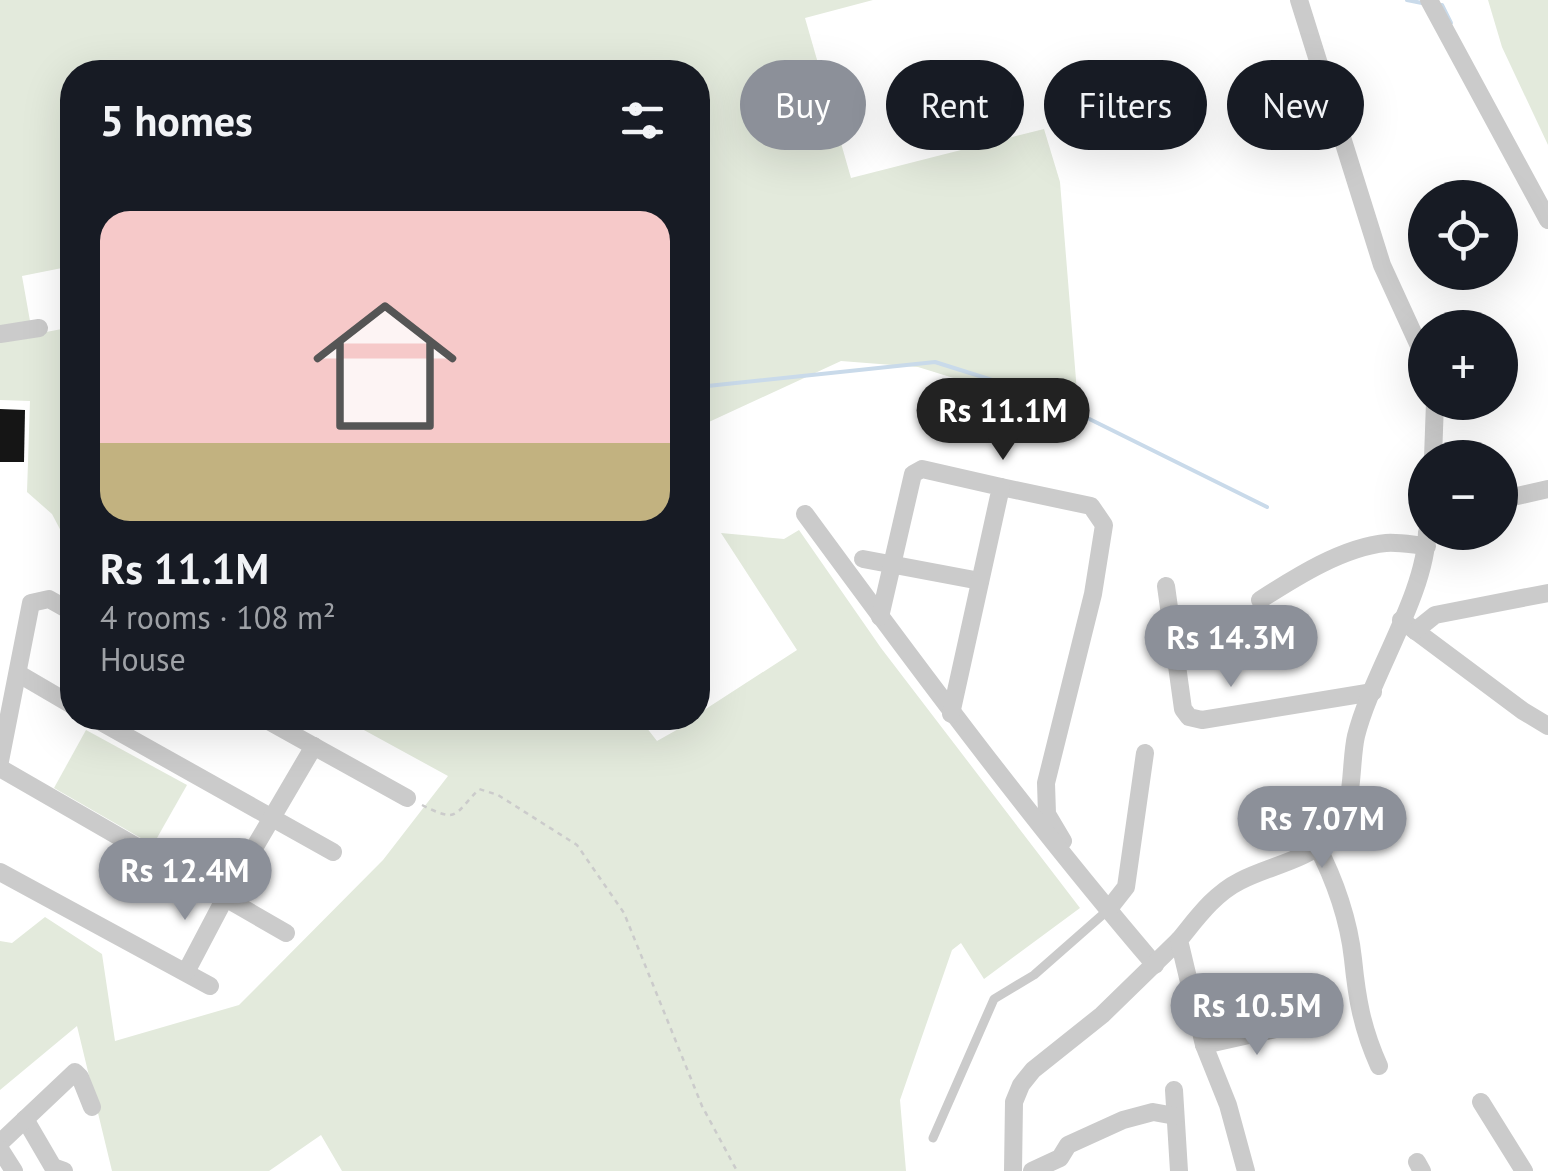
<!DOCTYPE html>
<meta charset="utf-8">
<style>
:root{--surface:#171b24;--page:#20242c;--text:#f1f3f6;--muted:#9ea1a6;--accent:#8c9099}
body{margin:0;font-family:"PT Sans",sans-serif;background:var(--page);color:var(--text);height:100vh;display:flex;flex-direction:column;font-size:38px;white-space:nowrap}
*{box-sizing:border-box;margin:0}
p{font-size:32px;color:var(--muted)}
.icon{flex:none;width:55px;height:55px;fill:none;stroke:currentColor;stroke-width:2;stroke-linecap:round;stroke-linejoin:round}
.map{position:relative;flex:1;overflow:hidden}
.sheet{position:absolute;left:60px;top:60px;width:650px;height:670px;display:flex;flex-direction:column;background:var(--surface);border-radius:40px;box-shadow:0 10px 40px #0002}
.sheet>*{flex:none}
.banner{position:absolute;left:740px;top:60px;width:658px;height:90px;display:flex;gap:20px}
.buttons{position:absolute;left:1408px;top:180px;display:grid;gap:20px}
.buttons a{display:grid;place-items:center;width:110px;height:110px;border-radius:50%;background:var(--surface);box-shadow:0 10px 40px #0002;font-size:50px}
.price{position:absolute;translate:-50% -85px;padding:0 22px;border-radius:35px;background:var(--accent);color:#fff;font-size:32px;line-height:65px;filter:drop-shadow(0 2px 5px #0008)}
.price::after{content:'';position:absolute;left:50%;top:60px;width:30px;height:22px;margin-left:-15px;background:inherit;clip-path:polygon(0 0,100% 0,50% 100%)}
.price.on{background:#222;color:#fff}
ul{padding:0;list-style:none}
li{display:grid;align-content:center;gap:20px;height:530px;padding:0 40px}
li span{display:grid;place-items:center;height:310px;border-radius:30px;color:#555}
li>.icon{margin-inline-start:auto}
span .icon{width:180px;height:180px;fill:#fffc;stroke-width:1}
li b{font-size:42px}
h2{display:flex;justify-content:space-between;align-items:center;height:120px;padding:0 40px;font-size:42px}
.tag{padding:0 35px;border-radius:45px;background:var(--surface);box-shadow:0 10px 40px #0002;font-size:35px;line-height:90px}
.tag.on{background:var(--accent);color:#fff}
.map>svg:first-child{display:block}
.green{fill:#e3eadc}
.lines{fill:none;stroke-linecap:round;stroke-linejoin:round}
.stream{stroke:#c9daea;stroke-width:4}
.building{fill:#151515}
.path{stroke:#cbcbcb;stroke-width:2.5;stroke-dasharray:5 5;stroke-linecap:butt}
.lane{stroke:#cbcbcb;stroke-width:9}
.street{stroke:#cbcbcb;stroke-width:18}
</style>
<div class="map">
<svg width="1548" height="1171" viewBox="0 0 1548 1171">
<rect width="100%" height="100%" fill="#fff"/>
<g class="green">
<path d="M0 0H873L805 18 851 178 1044 129 1060 182 1079 417 918 367 841 361 698 427V72H72V266L22 276 30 321 0 327Z"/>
<path d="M1488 0H1548V145L1502 47Z"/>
<path d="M72 327V552L52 514 27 492 30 401 0 400V341Z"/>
<path d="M799 530 881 648 1080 908 984 979 961 943 952 950 900 1100 906 1171H342L321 1135 269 1171H112L77 1026 0 1090V941L12 943 45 917 102 954 115 1041 239 1005 383 860 448 776 342 718H639L657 741 698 718V714L797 650 721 533 784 539Z"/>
<path d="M86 730 187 785 153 845 54 788Z"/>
</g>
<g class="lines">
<g class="stream">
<path d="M1407 0 1422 3"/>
<path d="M1437 5H1442L1451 23"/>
<path d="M698 387 935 362 1043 396 1267 507"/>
</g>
</g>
<path class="building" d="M0 409 25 410 24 462H0Z"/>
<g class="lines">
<path class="path" d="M422 805C458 823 453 816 479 789L498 795 577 845 624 913 702 1106 737 1171"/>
<path class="lane" d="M933 1138 994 999 1034 975 1108 910"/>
<g class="street">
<path d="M1299 0 1382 265 1425 359"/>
<path d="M1429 0 1548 220"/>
<path d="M0 334 39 328"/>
<path d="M1433 458 1435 402"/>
<path d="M1001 487 1091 506 1104 525 1093 594 1046 783 1047 814 1063 841"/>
<path d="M1500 500 1548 489"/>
<path d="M805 514C918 668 1031 820 1155 965"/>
<path d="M863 559 980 581"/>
<path d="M1166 586 1183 709 1189 717 1202 720 1373 692"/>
<path d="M1260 600C1296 577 1343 547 1386 543 1399 542 1414 545 1427 546"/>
<path d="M880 617 913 474 922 469 1001 487 951 714"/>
<path d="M1401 620 1523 711 1548 726"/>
<path d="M1415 631 1435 615 1548 593"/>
<path d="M19 674 72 705"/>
<path d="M94 718 333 852"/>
<path d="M263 718 407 798"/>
<path d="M0 761 31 603 49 599 72 612"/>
<path d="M0 768 286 933"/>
<path d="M1317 846C1335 880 1349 921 1353 959 1357 999 1362 1028 1379 1066"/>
<path d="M0 872 210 986"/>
<path d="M1108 910 1126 887 1145 753"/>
<path d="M186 972 226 896 314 746"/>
<path d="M1204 1045 1298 1024"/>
<path d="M1174 1090 1179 1171"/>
<path d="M1481 1102 1524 1171"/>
<path d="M25 1119 53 1167 64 1171"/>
<path d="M0 1143 75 1072 80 1077 92 1107"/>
<path d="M0 1149 14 1171"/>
<path d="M1417 1162 1422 1171"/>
<path d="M1013 1171 1014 1102 1021 1085 1033 1070 1102 1015 1179 940"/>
<path d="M1032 1171 1060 1158 1068 1145 1123 1120 1153 1112 1175 1116"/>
<path d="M1246 1171 1228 1105 1204 1045 1179 940C1197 918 1214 894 1240 881 1269 866 1304 861 1330 838 1356 815 1349 767 1356 736 1371 675 1426 594 1427 532"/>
</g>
</g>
</svg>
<div class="buttons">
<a><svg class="icon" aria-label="locate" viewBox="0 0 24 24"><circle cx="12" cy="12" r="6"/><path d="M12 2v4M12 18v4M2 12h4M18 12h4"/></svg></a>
<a>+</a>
<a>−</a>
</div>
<b class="price on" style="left:1003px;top:463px">Rs 11.1M</b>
<b class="price" style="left:1231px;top:690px">Rs 14.3M</b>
<b class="price" style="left:1322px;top:871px">Rs 7.07M</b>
<b class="price" style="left:185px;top:923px">Rs 12.4M</b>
<b class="price" style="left:1257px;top:1058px">Rs 10.5M</b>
<div class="banner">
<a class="tag on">Buy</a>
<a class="tag">Rent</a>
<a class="tag">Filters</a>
<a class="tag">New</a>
</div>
<section class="sheet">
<h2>5 homes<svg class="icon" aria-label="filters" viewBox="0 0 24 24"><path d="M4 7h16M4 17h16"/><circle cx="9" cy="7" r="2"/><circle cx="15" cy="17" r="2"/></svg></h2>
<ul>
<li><span style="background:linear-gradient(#f6c9c9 75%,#c2b280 0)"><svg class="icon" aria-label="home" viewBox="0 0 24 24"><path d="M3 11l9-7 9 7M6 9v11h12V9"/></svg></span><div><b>Rs 11.1M</b><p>4 rooms · 108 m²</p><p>House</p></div></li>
</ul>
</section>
</div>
